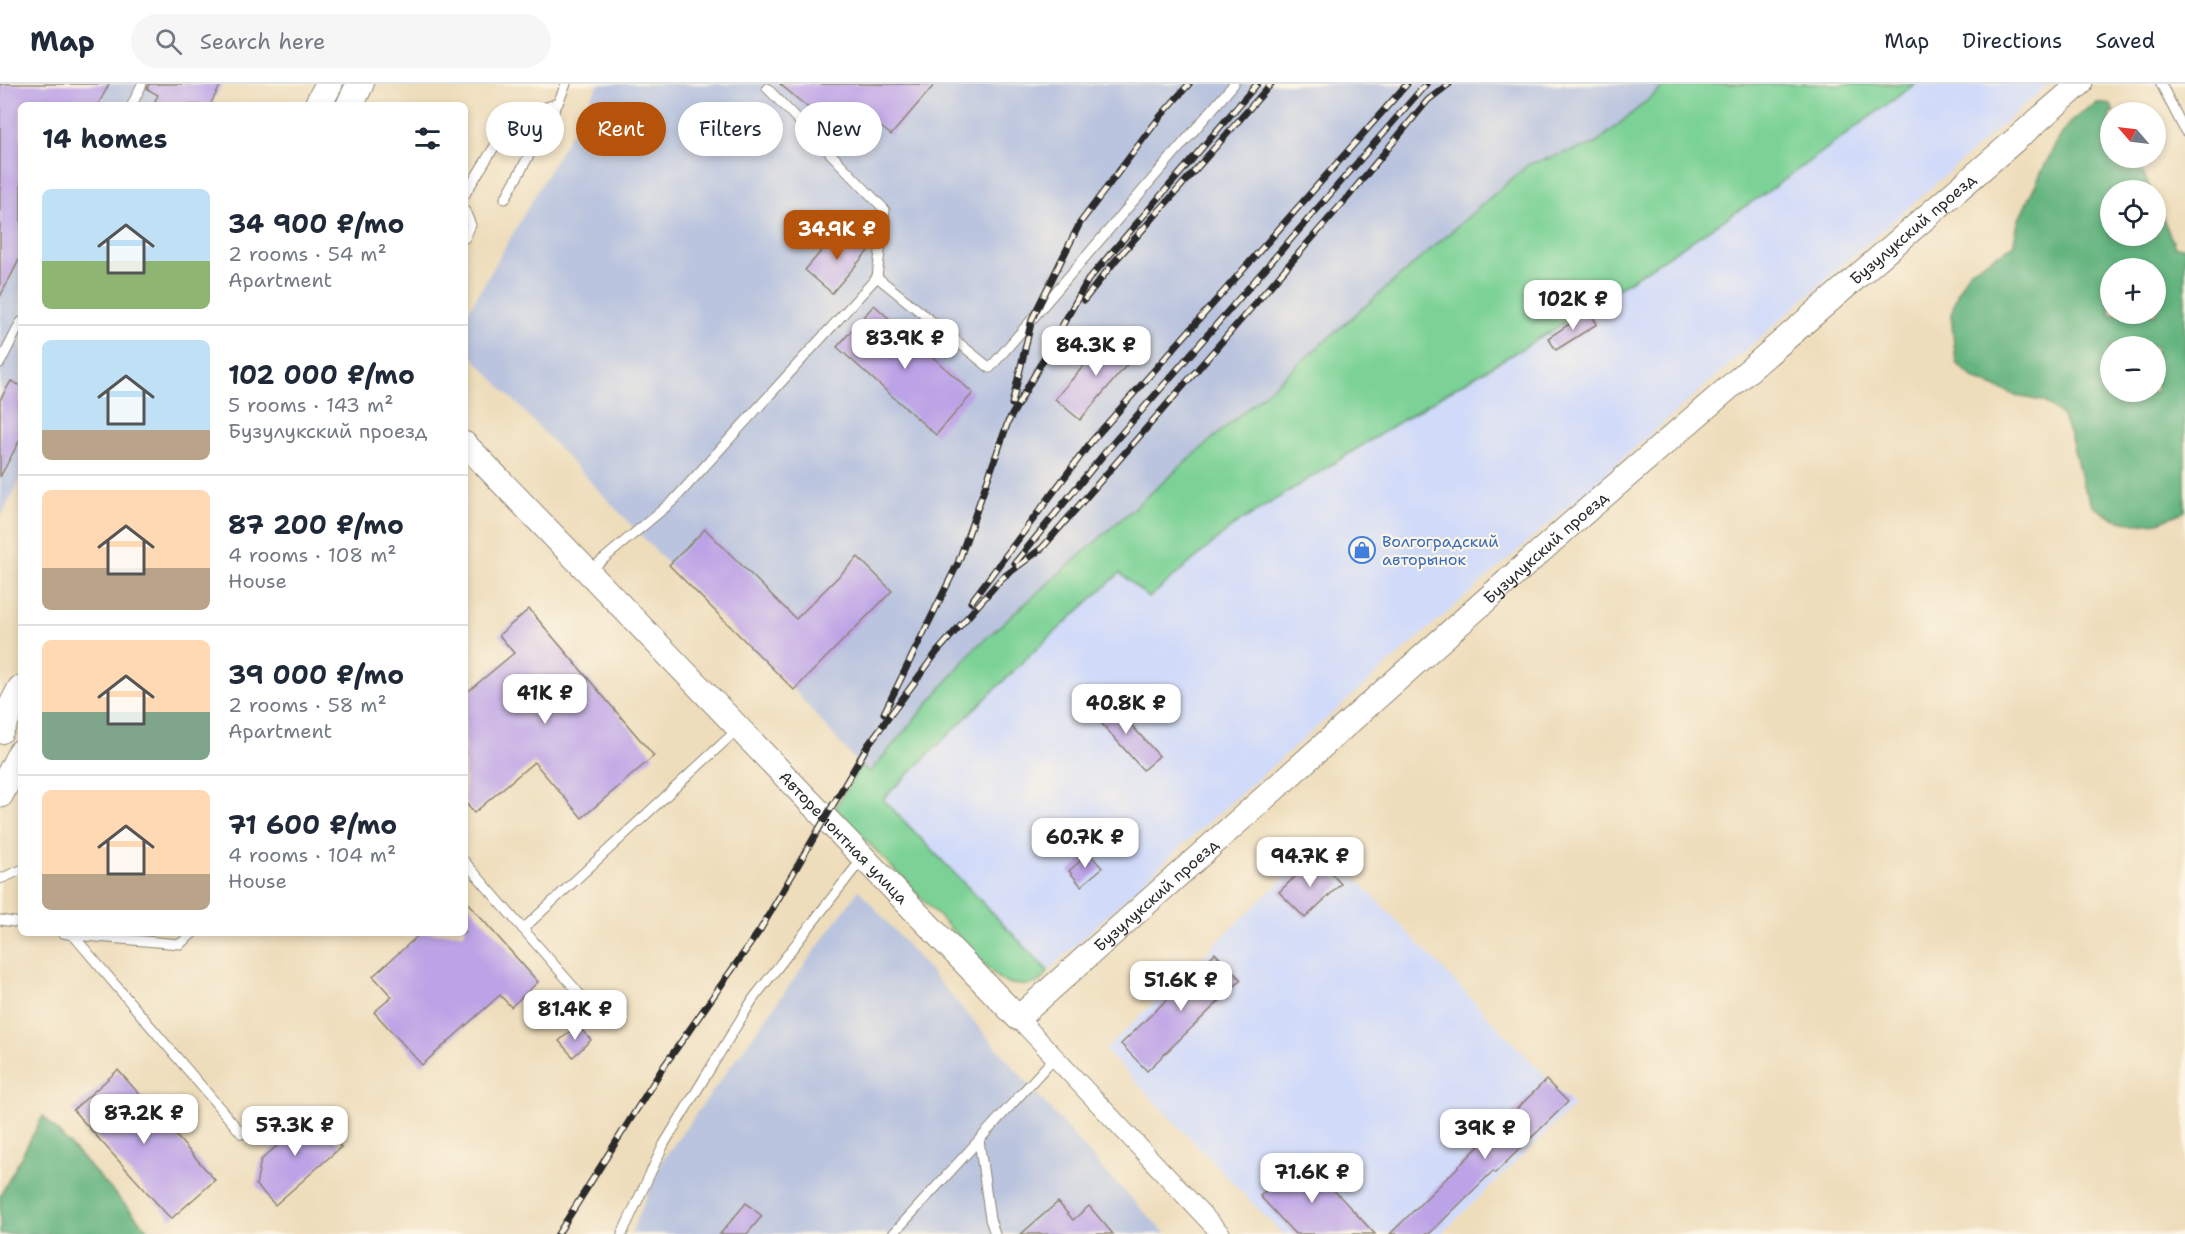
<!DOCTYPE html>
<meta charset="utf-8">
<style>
:root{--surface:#fff;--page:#f6f6f7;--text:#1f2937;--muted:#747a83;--line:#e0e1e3;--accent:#b45309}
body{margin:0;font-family:"Shantell Sans",sans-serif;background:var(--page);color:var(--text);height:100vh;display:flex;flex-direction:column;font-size:22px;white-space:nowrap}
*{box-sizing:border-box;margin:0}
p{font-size:20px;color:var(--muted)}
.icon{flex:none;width:33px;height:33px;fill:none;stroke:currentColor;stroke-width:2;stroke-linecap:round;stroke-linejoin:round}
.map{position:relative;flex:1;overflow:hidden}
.side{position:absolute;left:18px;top:18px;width:450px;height:834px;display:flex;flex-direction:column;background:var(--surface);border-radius:9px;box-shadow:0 3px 9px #0003}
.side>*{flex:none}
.banner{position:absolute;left:486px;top:18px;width:570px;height:54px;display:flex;gap:12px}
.needle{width:39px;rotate:298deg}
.tools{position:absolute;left:2100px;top:18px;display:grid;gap:12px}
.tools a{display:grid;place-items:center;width:66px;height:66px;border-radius:50%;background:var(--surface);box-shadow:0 3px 9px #0003;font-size:30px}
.price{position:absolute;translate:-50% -51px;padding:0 14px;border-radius:12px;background:#fff;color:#222;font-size:20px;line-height:39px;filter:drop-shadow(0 2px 3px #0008)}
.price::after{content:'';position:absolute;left:50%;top:36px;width:18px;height:14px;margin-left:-9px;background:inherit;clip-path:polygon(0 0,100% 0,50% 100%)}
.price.current{background:var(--accent);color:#fff}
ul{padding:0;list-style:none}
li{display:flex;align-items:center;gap:18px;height:150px;padding:0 24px}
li+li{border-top:2px solid var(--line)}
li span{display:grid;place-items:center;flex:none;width:168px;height:120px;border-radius:9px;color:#555}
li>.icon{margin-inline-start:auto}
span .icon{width:72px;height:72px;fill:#fffc;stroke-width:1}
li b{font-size:26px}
h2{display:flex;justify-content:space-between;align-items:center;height:72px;padding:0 24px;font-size:26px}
.tag{padding:0 21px;border-radius:27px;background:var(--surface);box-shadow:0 3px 9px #0003;font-size:21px;line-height:54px}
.tag.current{background:var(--accent);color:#fff}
header{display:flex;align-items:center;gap:36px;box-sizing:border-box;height:84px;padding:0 30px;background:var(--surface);border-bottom:2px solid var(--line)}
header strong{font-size:28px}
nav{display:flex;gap:33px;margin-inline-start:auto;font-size:21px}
.search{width:420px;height:54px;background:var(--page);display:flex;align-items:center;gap:15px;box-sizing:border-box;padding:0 21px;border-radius:33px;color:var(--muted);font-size:22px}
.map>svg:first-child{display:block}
.built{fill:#d0daf9}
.industrial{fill:#bac4de}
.green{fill:#7bd296;stroke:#537e60;stroke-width:1.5}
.forest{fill:#64b47f;stroke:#487055;stroke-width:1.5;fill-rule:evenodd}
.building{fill:#bca2e6}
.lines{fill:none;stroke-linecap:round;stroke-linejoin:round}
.service-casing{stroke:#8c8473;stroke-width:11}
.minor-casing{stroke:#8c8473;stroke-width:20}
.secondary-casing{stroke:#8c8473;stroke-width:26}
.primary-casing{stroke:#8c8473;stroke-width:29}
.service{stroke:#fff;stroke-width:9}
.minor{stroke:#fff;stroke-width:18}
.secondary{stroke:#fff;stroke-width:24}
.primary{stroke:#fff;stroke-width:27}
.rail-casing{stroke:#2b2b2b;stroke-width:7}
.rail{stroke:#fcf5e5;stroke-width:4.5;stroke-dasharray:14;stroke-linecap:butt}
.labels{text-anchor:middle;stroke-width:4.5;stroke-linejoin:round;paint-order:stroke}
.street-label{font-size:16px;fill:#2b2b2b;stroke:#fcf5e5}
.shop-label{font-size:16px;fill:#366cbe;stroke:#fcf5e5;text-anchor:start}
</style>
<header>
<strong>Map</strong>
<div class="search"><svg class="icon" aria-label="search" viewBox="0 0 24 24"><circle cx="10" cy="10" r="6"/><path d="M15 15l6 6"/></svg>Search here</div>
<nav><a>Map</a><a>Directions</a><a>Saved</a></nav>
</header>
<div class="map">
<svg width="2185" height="1150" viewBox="0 0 2185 1150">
<rect width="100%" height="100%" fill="#fcf5e5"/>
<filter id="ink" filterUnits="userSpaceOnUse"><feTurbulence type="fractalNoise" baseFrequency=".0167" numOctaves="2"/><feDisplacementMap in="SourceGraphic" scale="12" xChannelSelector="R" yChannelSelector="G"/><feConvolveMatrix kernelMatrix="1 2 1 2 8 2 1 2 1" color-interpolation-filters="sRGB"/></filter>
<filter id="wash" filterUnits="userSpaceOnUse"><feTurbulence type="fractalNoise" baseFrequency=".008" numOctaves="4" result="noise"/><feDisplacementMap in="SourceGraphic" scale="24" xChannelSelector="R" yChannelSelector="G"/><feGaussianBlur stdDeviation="1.35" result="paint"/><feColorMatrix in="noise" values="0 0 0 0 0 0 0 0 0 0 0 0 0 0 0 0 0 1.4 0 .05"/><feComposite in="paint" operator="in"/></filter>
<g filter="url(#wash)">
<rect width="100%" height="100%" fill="#edb"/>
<g class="built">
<path d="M1915 0H2049L1186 758 1048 887 882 715 1028 573 1120 489 1149 513 1233 442 1438 314 1555 245 1766 109Z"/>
<path d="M1321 758 1574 1022 1441 1150H1282L1105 966Z"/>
</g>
<g class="industrial">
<path d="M0 0H222L211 21H21V394L0 435Z"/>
<path d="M599 0H1667L1595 60 1529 80 1212 355 975 564 870 688 860 682 794 606 669 481 465 265V233Z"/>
<path d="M859 806 1100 1082 1166 1150H631L661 1078Z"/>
</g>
<path class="green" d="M1667 0H1915L1766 109 1555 245 1438 314 1233 442 1149 514 1120 489 1028 573 883 715 1048 887C1040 906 1015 903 999 895L835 724 860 682 870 688 975 564 1212 355 1529 80 1595 60Z"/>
<g class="forest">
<path d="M2097 19 2111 21 2114 28H2110V74H2136L2151 106H2110V152H2156V118L2175 163H2185V427L2159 438 2135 440 2110 433 2092 421 2082 399 2071 354 2062 332 2043 317 2021 313 1976 296 1956 279 1951 231 1958 207 1969 187 2013 162 2019 134 2053 65 2066 43 2081 29ZM2110 184H2156V230H2110ZM2110 262H2156V308H2110Z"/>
<path d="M43 1032 152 1150H0V1112Z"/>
</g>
<g id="blocks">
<g class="building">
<path d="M0 0H109L98 21H21V172L0 213Z"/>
<path d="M149 0H221L210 21H153L158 11 147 5Z"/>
<path d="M780 0H935L891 51 873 36 852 61Z"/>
<path d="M841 144 868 167 832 209 805 186Z"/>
<path d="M874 221 973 309 936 351 837 263Z"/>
<path d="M1589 227 1597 240 1556 266 1548 254Z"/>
<path d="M1112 249 1136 270 1080 336 1055 315Z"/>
<path d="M11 297 21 302V354L0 393V316Z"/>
<path d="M705 445 796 535 858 473 892 507 794 606 669 481Z"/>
<path d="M529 525 654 672 582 734 534 678 474 729 465 718V610L514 569 499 551Z"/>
<path d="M1109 616 1159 672 1143 686 1093 630Z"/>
<path d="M1089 769 1102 784 1081 802 1069 787Z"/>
<path d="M1316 773 1341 800 1305 834 1279 808Z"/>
<path d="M465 816 538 898 511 923 500 911 422 981 374 928 392 913 373 892 421 849H465Z"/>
<path d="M1215 869 1241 896 1147 987 1121 960Z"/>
<path d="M577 941 591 956 573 973 559 957Z"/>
<path d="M118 986 215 1096 171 1135 73 1026Z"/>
<path d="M1546 996 1568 1018 1495 1089 1493 1087 1429 1150H1390Z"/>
<path d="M307 1025 341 1063 275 1121 256 1101 261 1076 279 1060 274 1055Z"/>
<path d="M1302 1072 1375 1150H1295L1260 1112Z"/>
<path d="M1058 1118 1073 1136 1089 1122 1113 1150H1021Z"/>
<path d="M746 1119 762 1132 747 1150H720Z"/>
</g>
</g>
</g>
<g filter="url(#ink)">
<use href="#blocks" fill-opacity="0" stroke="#8c8473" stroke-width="1.5"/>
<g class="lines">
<defs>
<g id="service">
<path d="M2161 0 2185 47"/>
<path d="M767 4 885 126 877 193"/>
<path d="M132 21 142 0"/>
<path d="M465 110 511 36 558 19 566 0"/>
<path d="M505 115 558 19"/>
<path d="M465 127 471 141 465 154"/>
<path d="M0 279 21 238"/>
<path d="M588 488 674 416 877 193 990 284 1234 0"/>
<path d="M465 778 523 845 738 645"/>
<path d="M0 795 21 786"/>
<path d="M0 836 21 839"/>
<path d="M523 845 592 924"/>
<path d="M63 849 73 851 242 1050"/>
<path d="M73 851 180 860 193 849"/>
<path d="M979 1056 990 1135 995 1150"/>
<path d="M622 1150 664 1060 753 915 862 775"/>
<path d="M893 1150 1055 973"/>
</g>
<path id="minor" d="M1018 934 1221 1150"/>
<g id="secondary">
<path id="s1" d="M465 360 1018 934 1570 441 2080 0"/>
</g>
<g id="primary">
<path d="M318 21 329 0"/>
<path d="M350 21 360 0"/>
<path d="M0 646 21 605"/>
<path d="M0 710 21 669"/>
</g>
</defs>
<use href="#service" class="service-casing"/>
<use href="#minor" class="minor-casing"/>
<use href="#secondary" class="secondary-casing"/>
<use href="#primary" class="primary-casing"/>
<use href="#service" class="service"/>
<use href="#minor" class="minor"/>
<use href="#secondary" class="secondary"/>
<use href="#primary" class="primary"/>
<defs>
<g id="rail">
<path d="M1084 216 1115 177 1271 0"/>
<path d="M1012 320 1032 235 1080 139 1159 34 1189 0"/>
<path d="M1015 479 1108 365 1426 0"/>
<path d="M971 518 1091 358 1407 0"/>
<path d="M884 629 958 479 1008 338 1088 196 1257 0"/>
<path d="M558 1150 664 982 760 846 868 661 937 568 1001 495 1042 464 1347 114 1428 16 1449 0"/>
</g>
</defs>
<use href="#rail" class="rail-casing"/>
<use href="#rail" class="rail"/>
</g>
</g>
<defs>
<symbol id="shop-ring" viewBox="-11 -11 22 22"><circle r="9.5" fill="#fcf5e5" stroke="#3f7fe0" stroke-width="1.5"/><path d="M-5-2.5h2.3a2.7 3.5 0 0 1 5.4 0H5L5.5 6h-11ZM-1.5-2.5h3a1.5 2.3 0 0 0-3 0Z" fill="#3f7fe0"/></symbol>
</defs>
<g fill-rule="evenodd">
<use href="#shop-ring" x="1347" y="451" width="30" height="30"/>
</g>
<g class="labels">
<g class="street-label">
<text dy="6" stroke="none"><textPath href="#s1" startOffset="1990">Бузулукский проезд</textPath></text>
<text dy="6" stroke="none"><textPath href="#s1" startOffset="1504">Бузулукский проезд</textPath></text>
<text dy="6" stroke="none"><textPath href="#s1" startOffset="546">Авторемонтная улица</textPath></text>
<text dy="6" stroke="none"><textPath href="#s1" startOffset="982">Бузулукский проезд</textPath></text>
</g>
<g class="shop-label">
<text x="1382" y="463">Волгоградский<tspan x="1382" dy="18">авторынок</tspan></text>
</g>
</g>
</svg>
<div class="tools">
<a><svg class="needle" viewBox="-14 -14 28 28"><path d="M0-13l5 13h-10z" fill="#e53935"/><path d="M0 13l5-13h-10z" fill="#747a83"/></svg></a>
<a><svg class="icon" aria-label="locate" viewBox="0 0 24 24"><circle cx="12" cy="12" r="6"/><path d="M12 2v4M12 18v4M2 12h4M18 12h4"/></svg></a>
<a>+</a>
<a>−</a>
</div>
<b class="price current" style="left:837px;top:177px">34.9K ₽</b>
<b class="price" style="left:1573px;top:247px">102K ₽</b>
<b class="price" style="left:905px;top:286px">83.9K ₽</b>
<b class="price" style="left:1096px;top:293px">84.3K ₽</b>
<b class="price" style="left:545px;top:641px">41K ₽</b>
<b class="price" style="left:1126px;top:651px">40.8K ₽</b>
<b class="price" style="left:1085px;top:785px">60.7K ₽</b>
<b class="price" style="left:1310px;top:804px">94.7K ₽</b>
<b class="price" style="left:1181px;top:928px">51.6K ₽</b>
<b class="price" style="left:575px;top:957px">81.4K ₽</b>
<b class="price" style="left:144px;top:1061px">87.2K ₽</b>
<b class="price" style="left:295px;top:1073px">57.3K ₽</b>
<b class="price" style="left:1485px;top:1076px">39K ₽</b>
<b class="price" style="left:1312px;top:1120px">71.6K ₽</b>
<div class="banner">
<a class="tag">Buy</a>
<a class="tag current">Rent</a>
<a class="tag">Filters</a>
<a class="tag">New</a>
</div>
<section class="side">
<h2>14 homes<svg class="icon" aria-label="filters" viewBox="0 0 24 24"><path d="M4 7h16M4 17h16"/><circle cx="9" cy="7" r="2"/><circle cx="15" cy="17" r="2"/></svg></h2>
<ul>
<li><span style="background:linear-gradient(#bfe0f5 60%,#8fb573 0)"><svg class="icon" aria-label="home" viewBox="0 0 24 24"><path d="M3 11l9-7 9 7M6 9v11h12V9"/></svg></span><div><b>34 900 ₽/mo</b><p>2 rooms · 54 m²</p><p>Apartment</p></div></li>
<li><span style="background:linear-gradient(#bfe0f5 75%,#b9a48a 0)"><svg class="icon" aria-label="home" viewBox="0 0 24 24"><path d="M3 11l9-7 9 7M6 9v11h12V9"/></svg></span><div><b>102 000 ₽/mo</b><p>5 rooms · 143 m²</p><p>Бузулукский проезд</p></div></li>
<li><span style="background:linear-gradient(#ffd9b3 65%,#b9a48a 0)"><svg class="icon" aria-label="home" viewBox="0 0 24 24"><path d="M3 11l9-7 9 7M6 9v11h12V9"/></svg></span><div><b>87 200 ₽/mo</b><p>4 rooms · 108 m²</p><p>House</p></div></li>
<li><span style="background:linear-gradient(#ffd9b3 60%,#7fa58c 0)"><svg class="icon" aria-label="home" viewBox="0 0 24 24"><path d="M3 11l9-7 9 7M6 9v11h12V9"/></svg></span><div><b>39 000 ₽/mo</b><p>2 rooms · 58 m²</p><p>Apartment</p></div></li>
<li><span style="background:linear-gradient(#ffd9b3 70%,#b9a48a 0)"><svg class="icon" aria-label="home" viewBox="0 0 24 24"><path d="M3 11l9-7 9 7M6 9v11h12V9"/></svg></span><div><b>71 600 ₽/mo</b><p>4 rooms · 104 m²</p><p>House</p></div></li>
</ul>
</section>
</div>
